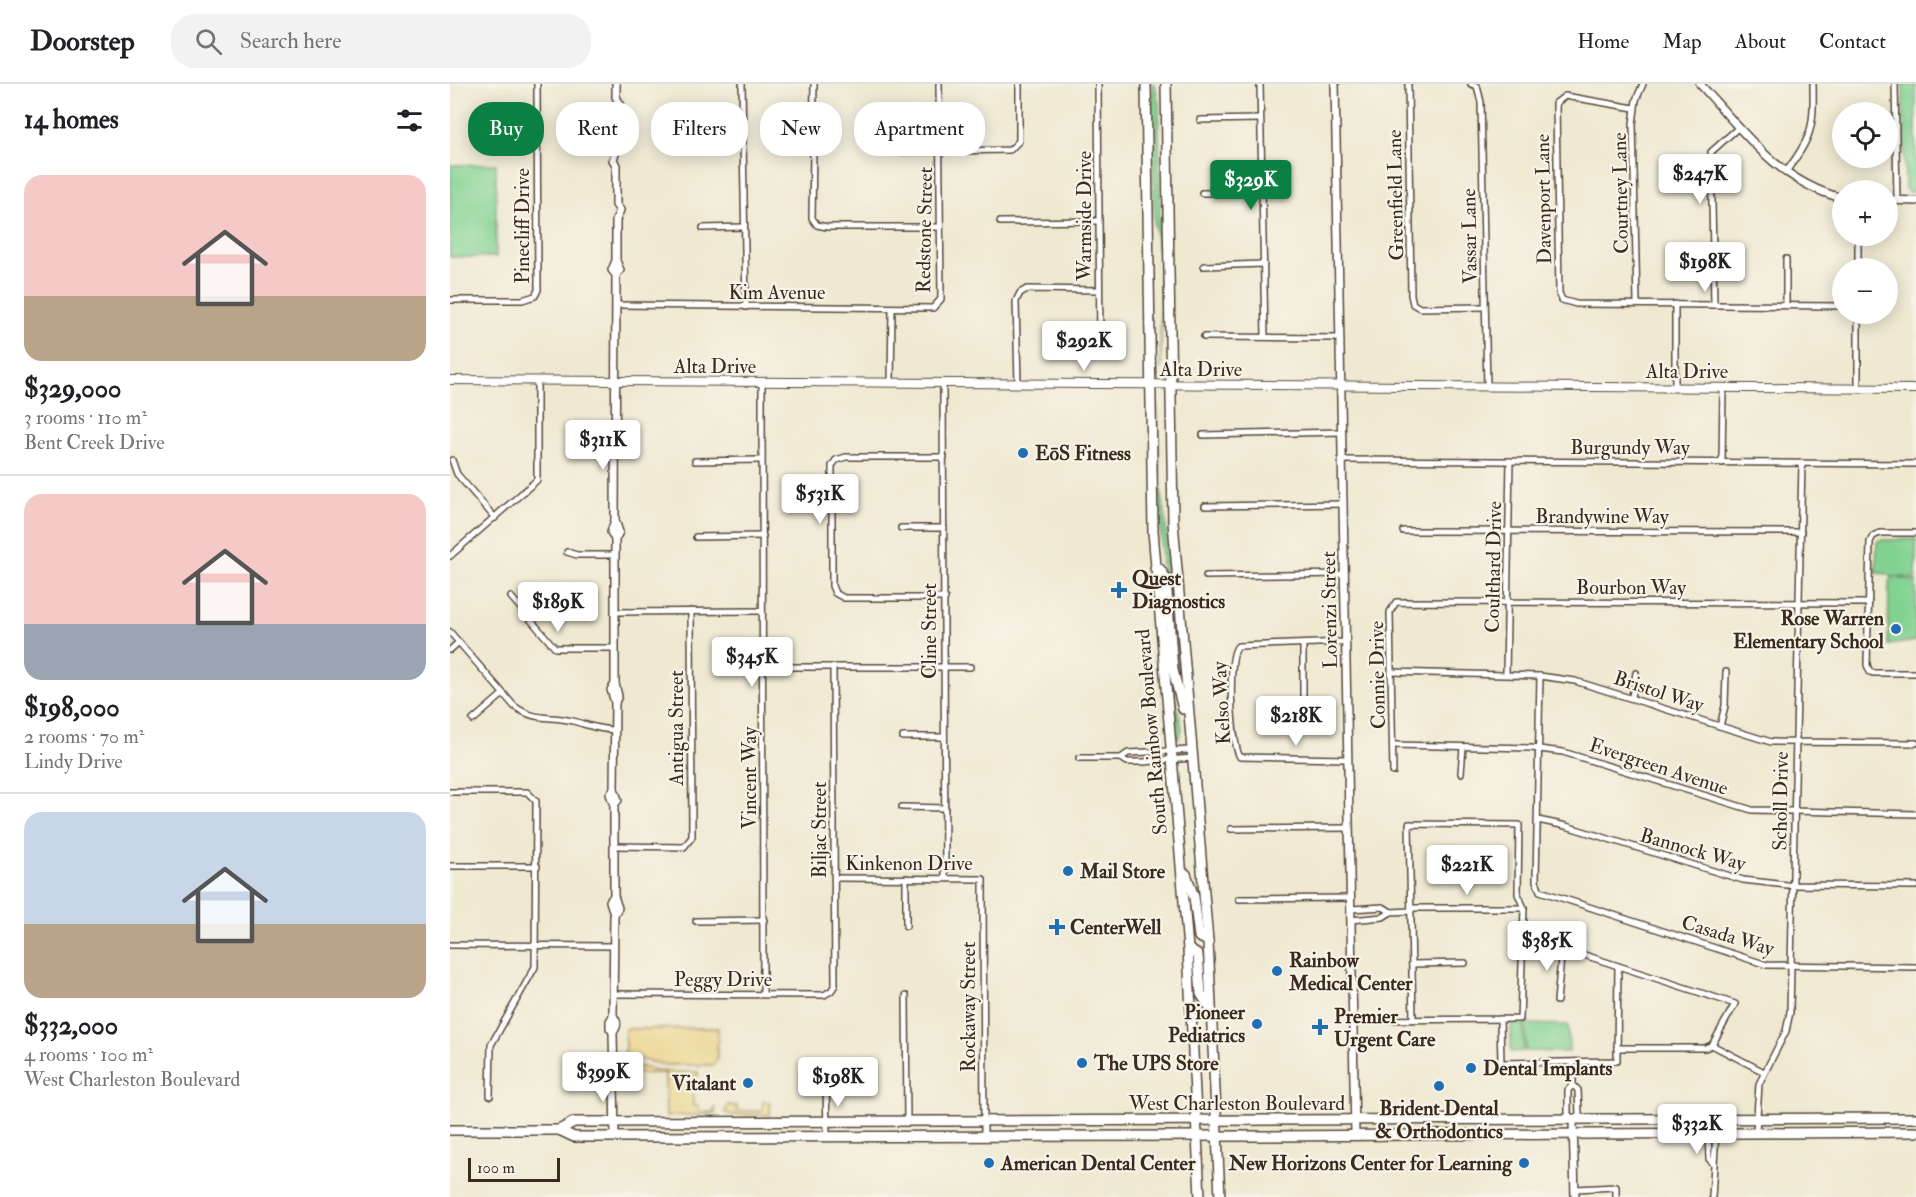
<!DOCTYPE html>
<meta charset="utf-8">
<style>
:root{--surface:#fff;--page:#f2f2f2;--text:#202124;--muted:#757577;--line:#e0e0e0;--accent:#0b8043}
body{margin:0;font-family:"IM FELL Double Pica",serif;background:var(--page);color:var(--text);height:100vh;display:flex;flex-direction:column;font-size:22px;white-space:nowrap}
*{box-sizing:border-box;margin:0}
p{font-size:20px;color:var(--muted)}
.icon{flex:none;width:33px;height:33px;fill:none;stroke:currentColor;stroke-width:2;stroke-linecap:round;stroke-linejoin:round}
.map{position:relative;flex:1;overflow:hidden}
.drawer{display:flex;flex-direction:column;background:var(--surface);width:450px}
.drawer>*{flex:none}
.hud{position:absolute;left:18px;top:18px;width:570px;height:54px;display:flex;gap:12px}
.controls{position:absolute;left:1382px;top:18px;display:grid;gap:12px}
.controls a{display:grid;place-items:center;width:66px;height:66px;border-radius:50%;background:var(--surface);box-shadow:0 3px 15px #0003;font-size:30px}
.scale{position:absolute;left:18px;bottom:15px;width:92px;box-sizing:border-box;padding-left:6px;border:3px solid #3b2a1e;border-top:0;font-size:16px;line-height:21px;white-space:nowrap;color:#3b2a1e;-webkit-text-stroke:4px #f7f3e8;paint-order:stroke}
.price{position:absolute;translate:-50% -51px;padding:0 14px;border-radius:6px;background:#fff;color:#222;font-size:20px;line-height:39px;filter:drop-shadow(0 2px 3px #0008)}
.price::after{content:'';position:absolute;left:50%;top:36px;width:18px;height:14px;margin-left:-9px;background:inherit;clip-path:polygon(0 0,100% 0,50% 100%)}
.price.active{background:var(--accent);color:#fff}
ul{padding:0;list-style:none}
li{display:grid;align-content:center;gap:12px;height:318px;padding:0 24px}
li+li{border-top:2px solid var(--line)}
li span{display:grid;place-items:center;height:186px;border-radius:18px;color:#555}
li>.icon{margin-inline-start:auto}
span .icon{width:108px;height:108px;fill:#fffc;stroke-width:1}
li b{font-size:26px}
h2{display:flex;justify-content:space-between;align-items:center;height:72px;padding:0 24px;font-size:26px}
.pill{padding:0 21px;border-radius:24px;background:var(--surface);box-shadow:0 3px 15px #0003;font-size:21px;line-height:54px}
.pill.active{background:var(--accent);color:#fff}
header{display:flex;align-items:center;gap:36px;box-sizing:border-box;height:84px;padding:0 30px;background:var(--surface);border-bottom:2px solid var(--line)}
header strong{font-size:28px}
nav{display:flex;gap:33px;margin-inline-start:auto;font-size:21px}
.search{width:420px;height:54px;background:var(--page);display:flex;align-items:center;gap:15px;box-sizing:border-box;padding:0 21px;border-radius:24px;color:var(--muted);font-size:22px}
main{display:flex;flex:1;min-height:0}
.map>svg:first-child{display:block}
.green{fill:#82d292;stroke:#5e7e58;stroke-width:1.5}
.sand{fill:#eeda9e;stroke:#94825e;stroke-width:1.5}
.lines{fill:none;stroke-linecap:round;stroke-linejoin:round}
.minor-casing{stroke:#564739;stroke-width:8}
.tertiary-casing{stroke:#564739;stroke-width:10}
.secondary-casing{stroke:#564739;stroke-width:10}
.primary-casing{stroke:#564739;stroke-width:12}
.minor{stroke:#fff;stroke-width:5}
.tertiary{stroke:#fff;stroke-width:7}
.secondary{stroke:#fff;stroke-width:8}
.primary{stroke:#fff;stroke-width:9}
.poi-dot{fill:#1f6fb2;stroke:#f7f3e8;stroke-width:2}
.labels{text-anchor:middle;stroke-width:4.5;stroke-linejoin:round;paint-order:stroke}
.street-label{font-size:20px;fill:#3b2a1e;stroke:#f7f3e8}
.poi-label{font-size:20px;font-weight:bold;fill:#3b2a1e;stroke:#f7f3e8;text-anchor:start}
</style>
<header>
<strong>Doorstep</strong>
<div class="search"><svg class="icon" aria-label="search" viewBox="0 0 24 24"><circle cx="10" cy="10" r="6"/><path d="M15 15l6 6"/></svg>Search here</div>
<nav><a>Home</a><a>Map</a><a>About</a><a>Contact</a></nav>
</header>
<main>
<section class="drawer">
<h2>14 homes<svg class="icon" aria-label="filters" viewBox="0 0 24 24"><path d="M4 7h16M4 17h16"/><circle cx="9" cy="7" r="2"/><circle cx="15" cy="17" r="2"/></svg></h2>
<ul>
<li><span style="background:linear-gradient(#f6c9c9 65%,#b9a48a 0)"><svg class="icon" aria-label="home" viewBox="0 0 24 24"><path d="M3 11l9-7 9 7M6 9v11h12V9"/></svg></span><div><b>$329,000</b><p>3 rooms · 110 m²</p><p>Bent Creek Drive</p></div></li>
<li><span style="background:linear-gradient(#f6c9c9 70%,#9aa5b1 0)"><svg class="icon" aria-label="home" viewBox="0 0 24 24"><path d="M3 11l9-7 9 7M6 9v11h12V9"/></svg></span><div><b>$198,000</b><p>2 rooms · 70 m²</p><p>Lindy Drive</p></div></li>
<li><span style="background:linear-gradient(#c9d6e8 60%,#b9a48a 0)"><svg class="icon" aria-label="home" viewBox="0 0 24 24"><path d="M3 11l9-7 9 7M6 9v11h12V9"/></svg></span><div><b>$332,000</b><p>4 rooms · 100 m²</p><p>West Charleston Boulevard</p></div></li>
</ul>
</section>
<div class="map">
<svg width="1466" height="1113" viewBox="0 0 1466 1113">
<rect width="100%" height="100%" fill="#f7f3e8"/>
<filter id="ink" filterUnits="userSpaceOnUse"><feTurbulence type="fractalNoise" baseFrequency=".0167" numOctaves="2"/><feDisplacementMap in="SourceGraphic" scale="12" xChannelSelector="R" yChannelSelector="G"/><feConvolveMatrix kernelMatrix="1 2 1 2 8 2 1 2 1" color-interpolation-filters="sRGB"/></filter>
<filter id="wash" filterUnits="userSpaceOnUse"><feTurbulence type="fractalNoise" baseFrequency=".008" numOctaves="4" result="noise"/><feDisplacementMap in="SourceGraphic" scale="24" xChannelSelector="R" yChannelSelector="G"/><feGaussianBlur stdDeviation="1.35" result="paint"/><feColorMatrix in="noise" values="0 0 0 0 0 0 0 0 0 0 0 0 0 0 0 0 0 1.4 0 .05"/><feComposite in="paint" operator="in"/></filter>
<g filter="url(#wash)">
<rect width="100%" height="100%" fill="#efe9d1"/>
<g class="green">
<path d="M702 0H705L709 21 711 285 710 173 704 140Z"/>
<path d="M1453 0H1466V108H1458L1455 104Z"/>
<path d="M46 80V173H0V81Z"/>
<path d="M707 320 710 401 716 440 720 509 712 483Z"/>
<path d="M1466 455V494L1440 493 1439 490 1426 489 1427 458 1430 456Z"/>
<path d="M1443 493 1466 497V557L1438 561 1439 497Z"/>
<path d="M714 499 722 601 732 645 728 655 726 654Z"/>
<path d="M1061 940H1074V967L1061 968Z"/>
<path d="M1075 940 1118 941 1119 968 1076 967Z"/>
</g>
<g class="sand">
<path d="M268 944 267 977 262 981H216L175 972V945Z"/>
<path d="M175 980 217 988H248V992L243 993V1022H248L249 1028H263L265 1023V1030L216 1032 215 989 175 990Z"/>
<path d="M313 1018H320V1031H281L275 1028 278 1021 287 1022V1027H312Z"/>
</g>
</g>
<g filter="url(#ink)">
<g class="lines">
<defs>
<g id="minor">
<path d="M292 0 296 223"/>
<path d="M364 0 362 134 367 141 377 143H490"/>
<path d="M648 0 650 264"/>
<path d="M810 0 815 253"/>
<path d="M958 0 961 211 963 220 970 224 1035 223"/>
<path d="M1021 0 1027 2 1031 18 1037 303"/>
<path d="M1445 0 1447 116"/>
<path d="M1184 24 1115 12 1106 19 1109 209 1112 216 1126 220 1392 222"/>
<path d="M750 36 810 35"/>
<path d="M252 62H292"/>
<path d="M442 68 560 66 569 57V0"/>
<path d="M1335 89C1362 53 1364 45 1363 0"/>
<path d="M752 109 812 108"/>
<path d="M550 138 648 137"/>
<path d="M253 144 293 143"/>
<path d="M754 182 814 180"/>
<path d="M1408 184V152"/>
<path d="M0 216H72L85 212 88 206 87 0"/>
<path d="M1187 220 1183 40 1186 16 1193 0"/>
<path d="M1225 220V304"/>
<path d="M166 221 483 224 491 215 489 0"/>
<path d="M1264 221 1261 68 1289 43"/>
<path d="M1336 221V175"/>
<path d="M1408 230V305"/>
<path d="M754 253 890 254"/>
<path d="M312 298 313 910"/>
<path d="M441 299 442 224"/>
<path d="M493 300 495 794"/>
<path d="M568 300 566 217 570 209 577 205 649 206"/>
<path d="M753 351 892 348"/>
<path d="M494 373H396L386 376 382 382V502L385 509 394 514H495"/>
<path d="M2 376 7 390 45 434"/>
<path d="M893 376 1466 380"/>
<path d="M245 377 311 376"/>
<path d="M1272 379 1273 304"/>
<path d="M755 422 894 420"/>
<path d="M451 444H494"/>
<path d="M953 447 1351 448"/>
<path d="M1466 449H1430L1423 452 1420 458 1417 581 1420 588 1424 589H1466"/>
<path d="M246 453 313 452"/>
<path d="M117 468 127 471H165"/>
<path d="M0 472 87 396V297"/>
<path d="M756 492 895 490"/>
<path d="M61 513 105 564H165"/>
<path d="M165 528 312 527"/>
<path d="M0 548 64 622C86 638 100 631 123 637 138 641 149 646 165 646"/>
<path d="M896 558 788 562C777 571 781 660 790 673L898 675"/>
<path d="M853 560V618"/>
<path d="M0 566 9 558"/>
<path d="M314 583H520"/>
<path d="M941 588 1090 592 1125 597 1321 658 1466 659"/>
<path d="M1056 590 1060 377"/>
<path d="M1090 592 1086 797 1090 807 1317 881 1466 883"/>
<path d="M1182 613 1186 589"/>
<path d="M23 636 53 610"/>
<path d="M1270 642 1275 622 1276 588"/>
<path d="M453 653H494"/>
<path d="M943 661 1081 664 1113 668 1302 726 1466 730"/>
<path d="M629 674H671L677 678H693L742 674"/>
<path d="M671 674 678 669 741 666"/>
<path d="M943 688 940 528 946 518 1419 519"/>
<path d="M1011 689 1013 663"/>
<path d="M0 708H77L86 717 85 883 41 961 40 1012"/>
<path d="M452 723 495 724"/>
<path d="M1088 736 1116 742 1293 796 1337 801 1466 802"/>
<path d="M781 745 899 744"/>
<path d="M164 762 234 763 242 753 241 527"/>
<path d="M0 782H87"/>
<path d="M385 794 533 795 534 1052"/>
<path d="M789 815 901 814"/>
<path d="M961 824H1074"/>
<path d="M901 825 933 823 941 828 961 827"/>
<path d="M901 836 933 833 941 828"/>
<path d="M246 837 314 836"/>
<path d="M456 842V794"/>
<path d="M1073 851 1285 920 1262 961 1255 964H1167"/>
<path d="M0 861 164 862"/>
<path d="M962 880 1015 879"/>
<path d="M164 910 374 911 381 907 385 901 383 583"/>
<path d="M456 912 457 1038"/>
<path d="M1107 917 1112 863"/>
<path d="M1050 935 1051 979 1167 977 1168 882"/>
<path d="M903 936 1070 935 1074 824 1068 810 1069 741 959 740 963 936"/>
<path d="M1262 961 1314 988"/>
<path d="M1123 978V1001L1128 1006 1129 1030 1123 1036 1118 1030V1006L1123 1001"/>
<path d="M376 998 377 1052"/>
<path d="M1258 1049 1259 1075 1263 1079"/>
<path d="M1306 1049 1309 1000 1336 947 1340 928 1352 379"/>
<path d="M1125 1105 1166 1103V1113"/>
<path d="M1262 1113 1266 1049"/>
</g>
<g id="tertiary">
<path d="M885 0 905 1051"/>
<path d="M1250 0C1292 46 1328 98 1392 114"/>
<path d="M1437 116 1466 117"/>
<path d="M166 191 162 186 166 177"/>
<path d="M165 455 169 448 165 436 166 191 170 186 166 177V136L170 126 166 121V81L163 76 166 67V24L170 20 166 13V0"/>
<path d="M165 618 161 606 165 600"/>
<path d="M164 721 168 716 164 705 165 618 168 612 165 600V455L161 448 165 436"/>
<path d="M164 830 168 824 164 812"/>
<path d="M163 932 160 937V944L163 948 165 1053"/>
<path d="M163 948C168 942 168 938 163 932L164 830 160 817 164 812V721L160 710 164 705"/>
<path d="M1123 1036 1125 1113"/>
</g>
<path id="secondary" d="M0 296 1466 305"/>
<g id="primary">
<path d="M696 0 703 447 738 865 750 1113"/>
<path d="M716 0 723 438 758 857 770 1113"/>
<path d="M705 484 710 485 716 495 723 586 733 625"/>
<path d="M736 790 744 813 749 853 758 857"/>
<path d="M738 865 748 871 751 910 761 925"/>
<path d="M0 1046H109L124 1053 817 1052 1466 1048"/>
<path d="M109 1046 124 1038 1466 1034"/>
</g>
</defs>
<use href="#minor" class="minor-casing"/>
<use href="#tertiary" class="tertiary-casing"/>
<use href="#secondary" class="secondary-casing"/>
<use href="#primary" class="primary-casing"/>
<use href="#minor" class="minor"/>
<use href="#tertiary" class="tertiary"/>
<use href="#secondary" class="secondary"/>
<use href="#primary" class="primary"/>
</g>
</g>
<g class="poi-dot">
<circle cx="573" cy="369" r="6"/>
<path d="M666 497h6v6h6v6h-6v6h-6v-6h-6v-6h6z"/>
<circle cx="1446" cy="545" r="6"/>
<circle cx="618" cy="787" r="6"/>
<path d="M604 834h6v6h6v6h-6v6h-6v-6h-6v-6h6z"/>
<circle cx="827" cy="887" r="6"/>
<circle cx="807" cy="940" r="6"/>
<path d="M867 934h6v6h6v6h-6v6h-6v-6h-6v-6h6z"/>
<circle cx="632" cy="979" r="6"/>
<circle cx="1021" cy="984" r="6"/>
<circle cx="298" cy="999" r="6"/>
<circle cx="989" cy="1002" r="6"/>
<circle cx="539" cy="1079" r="6"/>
<circle cx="1074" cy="1079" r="6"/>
</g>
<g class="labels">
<g class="street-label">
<text transform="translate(1170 109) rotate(-91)" y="7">Courtney Lane</text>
<text transform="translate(945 111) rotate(-91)" y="7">Greenfield Lane</text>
<text transform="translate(1093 115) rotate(-91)" y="7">Davenport Lane</text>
<text transform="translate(634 132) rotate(-90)" y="7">Warmside Drive</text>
<text transform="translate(72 142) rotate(-90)" y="7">Pinecliff Drive</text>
<text transform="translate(474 146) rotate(-89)" y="7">Redstone Street</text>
<text transform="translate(1019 152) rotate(-91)" y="7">Vassar Lane</text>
<text x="327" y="215">Kim Avenue</text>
<text x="265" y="289">Alta Drive</text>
<text x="751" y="292">Alta Drive</text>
<text x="1237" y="294">Alta Drive</text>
<text x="1180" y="370">Burgundy Way</text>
<text x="1152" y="439">Brandywine Way</text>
<text transform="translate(1043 483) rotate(-89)" y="7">Coulthard Drive</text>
<text x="1181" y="510">Bourbon Way</text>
<text transform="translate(879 526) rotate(-91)" y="7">Lorenzi Street</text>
<text transform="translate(479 547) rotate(-90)" y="7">Cline Street</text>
<text transform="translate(927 591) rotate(-91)" y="7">Connie Drive</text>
<text transform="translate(1209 607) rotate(18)" y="7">Bristol Way</text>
<text transform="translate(771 619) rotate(-93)" y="7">Kelso Way</text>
<text transform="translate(226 644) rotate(-90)" y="7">Antigua Street</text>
<text transform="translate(701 648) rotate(-95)" y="7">South Rainbow Boulevard</text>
<text transform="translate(1209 682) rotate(18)" y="7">Evergreen Avenue</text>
<text transform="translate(299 694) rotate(-90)" y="7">Vincent Way</text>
<text transform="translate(1330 717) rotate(-89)" y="7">Scholl Drive</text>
<text transform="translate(369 746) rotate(-90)" y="7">Biljac Street</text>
<text transform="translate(1243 765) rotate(16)" y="7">Bannock Way</text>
<text x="459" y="786">Kinkenon Drive</text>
<text transform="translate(1278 851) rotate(17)" y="7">Casada Way</text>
<text x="273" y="902">Peggy Drive</text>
<text transform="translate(518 923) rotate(-90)" y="7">Rockaway Street</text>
<text x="787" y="1026">West Charleston Boulevard</text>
</g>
<g class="poi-label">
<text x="585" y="376">EōS Fitness</text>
<text x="682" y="501">Quest<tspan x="682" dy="23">Diagnostics</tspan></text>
<text x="1434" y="541" text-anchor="end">Rose Warren<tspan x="1434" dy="23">Elementary School</tspan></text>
<text x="630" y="794">Mail Store</text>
<text x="620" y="850">CenterWell</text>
<text x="839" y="883">Rainbow<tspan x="839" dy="23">Medical Center</tspan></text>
<text x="795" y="935" text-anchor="end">Pioneer<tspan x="795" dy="23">Pediatrics</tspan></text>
<text x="884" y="939">Premier<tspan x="884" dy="23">Urgent Care</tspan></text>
<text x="644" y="986">The UPS Store</text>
<text x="1033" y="991">Dental Implants</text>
<text x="286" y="1006" text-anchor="end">Vitalant</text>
<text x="989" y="1031" text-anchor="middle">Brident Dental<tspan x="989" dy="23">&amp; Orthodontics</tspan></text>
<text x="551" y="1086">American Dental Center</text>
<text x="1062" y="1086" text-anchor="end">New Horizons Center for Learning</text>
</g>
</g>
</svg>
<div class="controls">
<a><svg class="icon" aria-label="locate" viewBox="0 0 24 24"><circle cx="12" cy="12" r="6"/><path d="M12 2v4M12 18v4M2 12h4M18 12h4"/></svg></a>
<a>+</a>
<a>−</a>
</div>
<div class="scale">100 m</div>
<b class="price" style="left:1250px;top:121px">$247K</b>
<b class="price active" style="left:801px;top:127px">$329K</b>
<b class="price" style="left:1255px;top:209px">$198K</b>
<b class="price" style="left:634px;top:288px">$292K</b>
<b class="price" style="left:153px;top:387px">$311K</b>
<b class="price" style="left:370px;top:441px">$531K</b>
<b class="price" style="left:108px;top:549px">$189K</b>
<b class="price" style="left:302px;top:604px">$345K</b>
<b class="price" style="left:846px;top:663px">$218K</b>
<b class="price" style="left:1017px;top:812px">$221K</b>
<b class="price" style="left:1097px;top:888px">$385K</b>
<b class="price" style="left:153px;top:1019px">$399K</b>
<b class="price" style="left:388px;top:1024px">$198K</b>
<b class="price" style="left:1247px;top:1071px">$332K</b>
<div class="hud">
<a class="pill active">Buy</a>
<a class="pill">Rent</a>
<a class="pill">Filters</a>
<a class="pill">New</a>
<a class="pill">Apartment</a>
</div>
</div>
</main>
